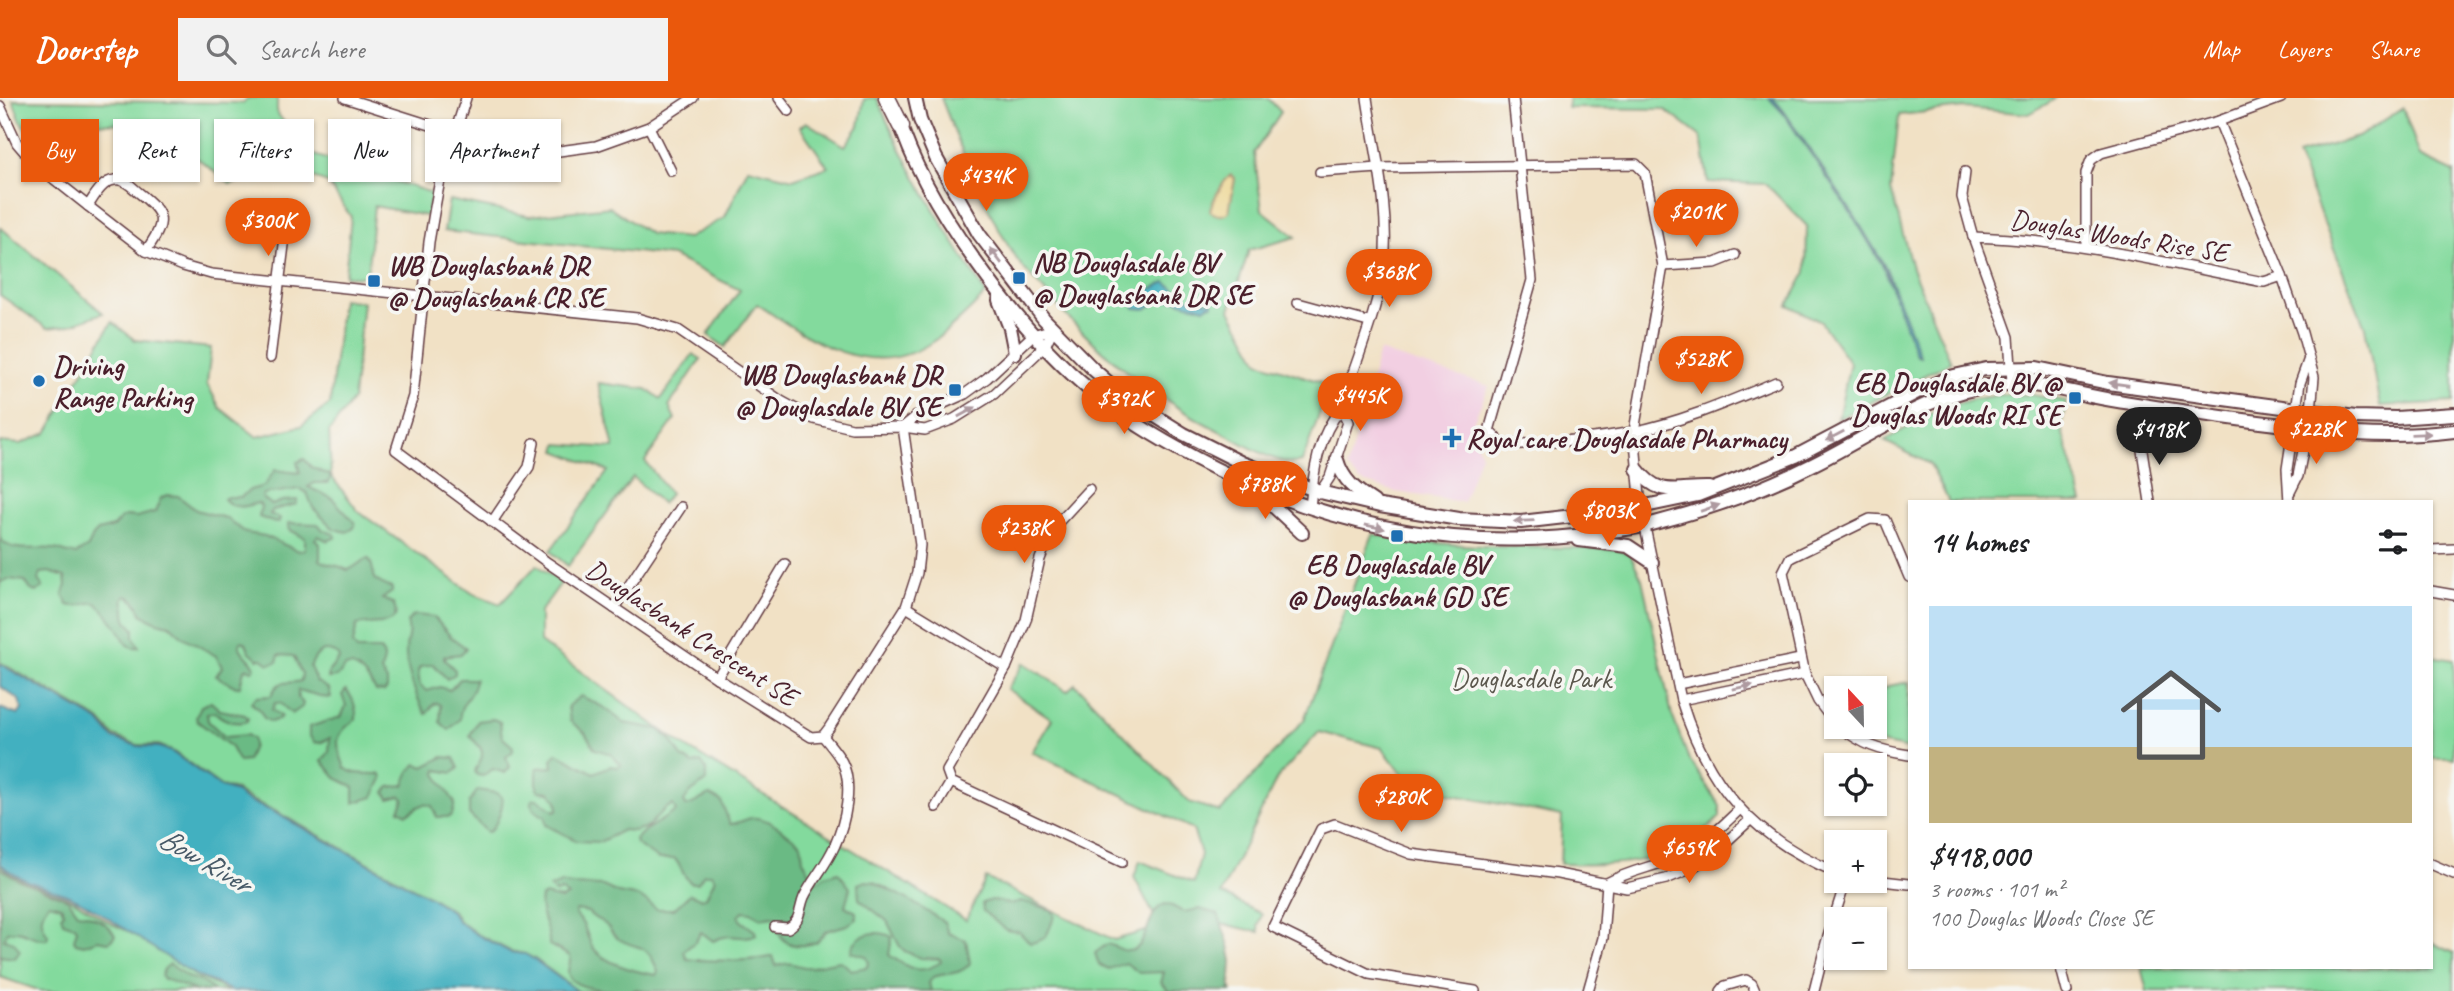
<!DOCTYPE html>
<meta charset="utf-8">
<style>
:root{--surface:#fff;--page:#f2f2f2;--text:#202124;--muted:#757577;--accent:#ea580c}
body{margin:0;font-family:Caveat,sans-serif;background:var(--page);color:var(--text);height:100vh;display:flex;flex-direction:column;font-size:26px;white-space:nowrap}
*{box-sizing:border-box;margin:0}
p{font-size:23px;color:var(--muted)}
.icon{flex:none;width:38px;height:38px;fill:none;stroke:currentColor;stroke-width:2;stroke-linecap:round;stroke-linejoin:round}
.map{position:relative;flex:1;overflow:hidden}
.sheet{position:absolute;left:1908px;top:402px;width:525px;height:469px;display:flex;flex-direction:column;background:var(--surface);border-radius:0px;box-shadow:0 2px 5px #0004}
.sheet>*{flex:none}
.banner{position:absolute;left:21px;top:21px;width:665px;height:63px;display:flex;gap:14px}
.needle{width:46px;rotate:338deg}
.buttons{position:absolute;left:1824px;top:578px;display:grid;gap:14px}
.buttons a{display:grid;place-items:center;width:63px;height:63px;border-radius:0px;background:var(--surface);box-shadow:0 2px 5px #0004;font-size:35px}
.price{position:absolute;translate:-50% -60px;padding:0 16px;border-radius:24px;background:var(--accent);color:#fff;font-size:23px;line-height:46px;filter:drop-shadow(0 2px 4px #0008)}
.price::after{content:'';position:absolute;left:50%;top:42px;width:21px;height:16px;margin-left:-10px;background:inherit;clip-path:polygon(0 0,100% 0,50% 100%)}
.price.active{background:#222;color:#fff}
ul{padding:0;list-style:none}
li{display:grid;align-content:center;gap:14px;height:371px;padding:0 21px}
li span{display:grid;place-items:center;height:217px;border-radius:0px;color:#555}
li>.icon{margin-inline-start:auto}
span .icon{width:126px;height:126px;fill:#fffc;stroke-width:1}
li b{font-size:30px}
h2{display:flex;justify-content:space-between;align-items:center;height:84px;padding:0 21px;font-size:30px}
.tag{padding:0 24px;border-radius:0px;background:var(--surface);box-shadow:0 2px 5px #0004;font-size:24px;line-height:63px}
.tag.active{background:var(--accent);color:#fff}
header{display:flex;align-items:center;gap:42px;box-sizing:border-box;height:98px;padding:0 35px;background:var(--accent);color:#fff}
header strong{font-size:33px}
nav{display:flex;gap:38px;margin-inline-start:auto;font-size:24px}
.search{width:490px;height:63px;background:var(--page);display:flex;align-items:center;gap:18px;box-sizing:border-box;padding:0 24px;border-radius:0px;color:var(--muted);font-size:26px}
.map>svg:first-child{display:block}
.built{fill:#f2cfe2}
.green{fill:#83da9d;stroke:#667c64;stroke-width:2}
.forest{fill:#6aba84;stroke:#5a6c58;stroke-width:2;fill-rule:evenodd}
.sand{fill:#eeda9e;stroke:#9c7c64;stroke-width:2}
.water{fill:#43b0c0;stroke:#466876;stroke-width:2}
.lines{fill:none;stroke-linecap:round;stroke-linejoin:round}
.street-casing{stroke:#633c42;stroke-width:12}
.secondary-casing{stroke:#633c42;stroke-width:16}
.highway-casing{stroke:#633c42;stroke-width:19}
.street{stroke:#fff;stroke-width:9}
.secondary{stroke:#fff;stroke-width:12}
.highway{stroke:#fff;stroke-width:16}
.oneway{fill:#ae9aa0}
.poi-dot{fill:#1f6fb2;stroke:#f6f6f2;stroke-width:2.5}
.labels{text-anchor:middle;stroke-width:7;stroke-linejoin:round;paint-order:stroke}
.street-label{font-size:28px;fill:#4a1f2b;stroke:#f6f6f2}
.poi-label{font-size:28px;font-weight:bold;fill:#4a1f2b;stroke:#f6f6f2;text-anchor:start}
.park-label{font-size:28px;fill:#5b574d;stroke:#f6f6f2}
.water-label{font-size:30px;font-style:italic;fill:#475967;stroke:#f6f6f2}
</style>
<header>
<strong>Doorstep</strong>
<div class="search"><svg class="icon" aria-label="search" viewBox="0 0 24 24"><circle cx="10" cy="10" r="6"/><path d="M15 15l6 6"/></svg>Search here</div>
<nav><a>Map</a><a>Layers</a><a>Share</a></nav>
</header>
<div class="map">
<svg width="2454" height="893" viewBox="0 0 2454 893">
<rect width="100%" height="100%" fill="#f6f6f2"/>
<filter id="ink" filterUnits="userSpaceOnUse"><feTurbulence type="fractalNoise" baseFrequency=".0143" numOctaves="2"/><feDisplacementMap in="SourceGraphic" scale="14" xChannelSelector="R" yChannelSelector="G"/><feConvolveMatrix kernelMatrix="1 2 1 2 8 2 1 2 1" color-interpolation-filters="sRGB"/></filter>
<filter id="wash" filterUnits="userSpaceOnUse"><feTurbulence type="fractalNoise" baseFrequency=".00686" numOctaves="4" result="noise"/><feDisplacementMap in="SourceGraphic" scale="28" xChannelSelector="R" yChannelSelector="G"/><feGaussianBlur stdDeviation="1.57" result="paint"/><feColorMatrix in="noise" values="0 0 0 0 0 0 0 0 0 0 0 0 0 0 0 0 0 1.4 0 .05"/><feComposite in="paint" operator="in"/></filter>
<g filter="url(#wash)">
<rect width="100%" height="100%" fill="#f1e1c5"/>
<path class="built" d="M1379 253 1489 288 1470 331 1481 356 1463 404 1396 394 1360 383 1347 369Z"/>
<g class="green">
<path d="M248 0H277V15L308 55 432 95 427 118 374 108 367 179 345 178 351 119 328 85 289 72 230 86 154 26 66 25 38 48 21 24 13 2 243 5Z"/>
<path d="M868 0H877C906 70 946 132 986 196 968 213 950 233 929 246 868 284 807 240 757 206L725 249 708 237 740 192 672 158 444 133 449 102 529 118 610 109 650 136 688 140 725 119 748 70 793 81 828 69 800 29 806 24 845 48 859 28 864 1Z"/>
<path d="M941 0H1268L1281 14 1254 55 1262 112 1296 139 1249 152 1230 212 1259 264 1330 287 1302 364C1283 370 1247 348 1229 338 1158 303 1097 255 1046 195 1037 185 1026 174 1018 163 985 113 963 56 941 0Z"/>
<path d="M1569 0H2057L2029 16 1965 10 1899 17 1891 92 1912 170 1951 264 1838 321 1850 265 1821 224 1788 207 1806 174 1807 128 1766 86 1708 84 1701 39 1664 11 1567 10Z"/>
<path d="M2403 10 2420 58 2454 74V304L2380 308 2365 229 2297 57 2358 39Z"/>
<path d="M0 129 103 215 67 228 47 230 0 197Z"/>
<path d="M342 201 363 204 353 301 329 334 331 378 359 414 472 495 500 506 537 467 561 485 540 514V544L678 644 966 822 986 780 1114 842 1160 829 1134 779 1140 763 1194 785 1201 756 1193 731 1032 654 1052 621 1007 591 1024 565 1067 593 1075 586 1189 704 1220 714 1304 622 1373 436C1454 452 1535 448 1616 451L1630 456 1642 481 1672 617 1688 659 1720 708V719C1671 766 1624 768 1560 766L1562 718 1413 689 1382 650 1319 634 1277 680 1221 796 1262 816 1258 828 1259 834 1208 823 1206 828 1232 893H578L535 861 525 856 510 853 477 836 458 822 454 814 429 798 273 712 245 699 236 692 221 688 174 654 159 647H138L114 638 100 622 0 564V344L20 346 47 335 112 224 135 242 211 250 207 286 220 310 257 339 301 328 330 306Z"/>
<path d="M693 256 701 261 669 308 675 321 645 363 670 396 662 406 633 379 568 468 550 453 608 373 556 353 558 346 614 350 598 285 646 291 661 301Z"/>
<path d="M2007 296 2032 297 2066 303 2061 330 2083 404H1949L1930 366 1884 343 1939 311 1973 301Z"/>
<path d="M2431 558 2454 562V660H2431Z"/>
<path d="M1909 584V651L1880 645 1851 628H1874V598L1888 588Z"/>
<path d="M0 766 11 777 75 803 112 826 128 833 194 877 228 893H41L0 879Z"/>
<path d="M2431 844 2454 855V893H2147L2141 870H2431Z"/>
</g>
<g class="forest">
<path d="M304 361 311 369 331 378 328 385H315L308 389 332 400 355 425 354 430 347 434 334 431 313 410 307 395 300 391 263 396V400L272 407 282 403 297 402V406L273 412 270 416 280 420 279 424 275 425 259 419 261 408 258 405C245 409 234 412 224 401L227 399H241L250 392 264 388 275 372 300 375 297 364Z"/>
<path d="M167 397 178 398 196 412 226 420 246 435 265 438 298 453 305 451V440L290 432 288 425 318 426 323 432 334 436 336 439 328 443 318 438 315 441 320 446V462C328 468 338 466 347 472 356 470 361 461 369 461 379 479 365 480 392 490V494L382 501 393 505C406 532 369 523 357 527L353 546 357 552H380C388 560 382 565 381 574L387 583V591L384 594 376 593C371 586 357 561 344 570 341 573 340 577 337 579L328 580 329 573 339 561 338 557C323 548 316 555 310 569L316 583 329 591 331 599 327 600 298 592V600L303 605 302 609 292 616 280 605H275L272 612 281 618 279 621 271 624 264 620 260 612 251 605 256 599 271 598C279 579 286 587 301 583L302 575C297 570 297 562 293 558L279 557 277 564 269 566 262 561H258L249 553 246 545 242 543 239 546C241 557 252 560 255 570L252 573 248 570 244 572 240 588 236 589 216 578 222 569 216 558 183 539 170 527 157 524 141 516C139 509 135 500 126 498L123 501C128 516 120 518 134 531V539L139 549C125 551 125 541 119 532 113 523 104 512 96 505 85 503 80 511 68 507L63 496 66 487 65 479 49 474 41 475 38 482 43 489 36 494 31 492 25 483 8 481 0 485V440C12 457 36 448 54 451 61 452 68 456 76 456L88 449 93 438 98 433 113 429 120 421 126 418 137 419 155 414 161 400Z"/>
<path d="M416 517 434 519 451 539 466 550 461 556 444 558V561L455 572V576L447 581 433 566 420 569 418 573 420 588 427 593 440 589 450 592 460 581H475C475 597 458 605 460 621L449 632 440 624 441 608 438 605 434 606 426 616 424 613C416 599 405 568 406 552 406 539 411 538 407 524L412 518Z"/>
<path d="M346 592C353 599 357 611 356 621 332 638 336 645 345 670 356 679 368 674 381 677L382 681 373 699 354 705V689L336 680 322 663 329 654 330 640 320 645 314 644 309 637V629L341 619 346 608 342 597Z"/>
<path d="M581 598 605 610 624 625 658 631 671 642 682 659 693 666 701 664 706 671V683L688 697 684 704 686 708C695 706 701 700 710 697L721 703 730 726C738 726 744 721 752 720 767 718 790 738 801 746L803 762 814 782 818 783 825 778 838 774 850 790 845 808 856 814 857 821 847 827 826 833 817 844C802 849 785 850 778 833L792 825 790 821 772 818 761 820 751 814 743 813 739 819 741 823 755 833 756 837C737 843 733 833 713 843L701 834 696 843 684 853 687 861C704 863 757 864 773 858L776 868C795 861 797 871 811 869 822 867 830 864 841 863L851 872 868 869 869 865 866 858 851 854C854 835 878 831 892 839L889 857C908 869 917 879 941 864L940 861 921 860 904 853 899 847 887 823 859 801 858 786 866 783 874 784 909 802 944 824 948 835 966 842 970 865C961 878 947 874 933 879L929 885 931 893H646L637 891 632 893C615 893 569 893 568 874 568 869 571 864 570 858L549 847C551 831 537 817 541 799L545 797 561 801 568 798 562 793 555 795 550 790 561 785 569 787 603 788 618 795 640 799 657 811H674L690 796 702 801 706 799 715 781 711 776H704L698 785H691C681 776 682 769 675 761H658L636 746 635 742 644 733 676 713 673 707 666 710 647 729 634 733 623 732 600 744 577 743 546 727 545 719C537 715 531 711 532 701H537L555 713 558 711 557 703 550 694 539 693 537 690V670L553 669 552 661 557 655 594 675 610 668 618 669 621 667 611 656 595 651 585 635 570 623 568 608ZM576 812 588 814C594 821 601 822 606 827 611 831 612 837 617 840 639 854 646 841 658 874L656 877C637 874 600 865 591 846 584 832 588 830 575 816Z"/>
<path d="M211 604 220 612 245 617 248 620 247 623C237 627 222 622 215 614L207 616 208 623 225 639 247 637 253 641V648L247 663 239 664 230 648 197 623 196 619 201 608Z"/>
<path d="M493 621 500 624 502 639 513 649V653L506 659 510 669 505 675 493 671 483 678 477 677 475 673C477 668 482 662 482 657 483 648 473 644 470 637L478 623Z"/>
<path d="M443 659 454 660 459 670 453 675 437 672 436 676 455 705 452 717 449 719H437L432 708C420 703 417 712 407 716L399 712 404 701 401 698 389 701 385 694 390 689 404 687 410 672 417 666 424 669Z"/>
<path d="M478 692 496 695 502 699C504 709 497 725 491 733L487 734 469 716V704Z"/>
<path d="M0 770 19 782 68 801 78 815C91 816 111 826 115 838L109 844 97 842 84 847 76 845 74 842 77 831 75 828 63 824 61 817 64 815 61 808 49 805C39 816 40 825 48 837L47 841C30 843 25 829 7 834L4 841 14 844 20 853 15 860 0 858Z"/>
<path d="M992 802 1011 806 1022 803 1052 812 1055 818C1046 835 1051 841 1030 845L1019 834 1006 832 983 813 982 805Z"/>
<path d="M1165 806 1172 808 1183 814 1200 811 1218 816 1229 847 1232 863 1230 893H1169L1161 885 1164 874 1139 875 1126 865 1109 871 1099 867 1095 855 1107 846C1114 847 1122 853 1128 853 1150 852 1144 814 1165 806Z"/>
<path d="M170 866 187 879 199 882 215 893H196L164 881 161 878 164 871Z"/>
</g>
<path class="sand" d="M1231 77 1235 81 1229 114C1223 119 1217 118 1210 113 1211 105 1224 81 1231 77Z"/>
<g class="water">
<path d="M1769 0H1773L1784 13 1854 117 1886 170 1920 258 1916 257 1884 170 1853 118 1783 15Z"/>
<path d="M1166 184 1187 200 1213 204V207H1208L1204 210C1194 205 1185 208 1176 201L1159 203 1146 211 1135 210 1132 199Z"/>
<path d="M0 566 99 623 113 640 138 648 160 649 172 654 221 689 236 694 244 701 272 713 430 799 451 813 458 823 476 836 510 854 525 856 535 862 577 893H231C219 885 204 882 192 875 153 851 117 824 78 802 53 789 20 786 0 765V610L18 617 22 611 19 602 0 588Z"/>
</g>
</g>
<g filter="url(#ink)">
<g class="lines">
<defs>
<g id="street">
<path d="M345 0 506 51 559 53 596 48 649 29 693 0"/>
<path d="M466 0 440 82 435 109 429 144 413 298 396 352 548 465 717 580 811 639 823 638 829 630 906 509 917 475 920 447 903 329"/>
<path d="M779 0 789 13"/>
<path d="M1513 0 1532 182 1489 333 1503 347C1546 345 1590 342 1632 334 1682 324 1730 303 1776 284"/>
<path d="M0 8 17 45 35 66 88 108 146 153 183 168 211 176 637 220 678 232 781 303 814 321 852 330 903 329 925 332 954 321 994 296 1045 248 1053 231"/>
<path d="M2219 23 2281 0"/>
<path d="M649 29 671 73"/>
<path d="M1320 74 1379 70 1636 66 1645 75 1663 168 1634 333 1641 410 1681 602C1707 687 1753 740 1836 774"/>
<path d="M1965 74 1962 99 1973 139"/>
<path d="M88 108C94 99 102 83 115 82 124 80 132 89 138 94 167 117 166 123 146 153"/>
<path d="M2086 149V75L2091 62 2101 55 2219 23 2282 178 2302 235 2314 279 2311 313 2298 378 2290 394"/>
<path d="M1663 168 1715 165 1735 157"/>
<path d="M1298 205 1368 224"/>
<path d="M270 260 285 139"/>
<path d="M2012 285 2009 239 1973 139C2072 142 2168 165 2264 184L2282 178"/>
<path d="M903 329 918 317 965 296 987 280 1033 237 1053 231"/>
<path d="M2140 339 2150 404"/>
<path d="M1319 396 1330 379 1348 324 1341 311"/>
<path d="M2289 404 2287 371 2300 285 2308 263"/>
<path d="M1310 410C1313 376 1318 337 1341 311 1355 265 1378 213 1384 166 1390 110 1375 55 1367 0"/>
<path d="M492 424 529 369 534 345"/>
<path d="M2431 452 2454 451"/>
<path d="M2431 493 2454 497"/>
<path d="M906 509 1006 570"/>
<path d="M614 510 681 409"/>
<path d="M717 580 785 466"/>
<path d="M1678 586 1800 561"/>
<path d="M1681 602 1805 576"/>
<path d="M1836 627 1818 603 1805 576 1783 474 1790 460 1870 421 1885 422 1909 479"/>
<path d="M1838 628C1864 647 1877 652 1909 657"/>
<path d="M951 684 1122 764"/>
<path d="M936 709 951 684 947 673 1006 570 1026 522 1040 461 1052 431 1089 391"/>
<path d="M2431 766 2454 776"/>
<path d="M1874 782 1909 786"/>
<path d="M1607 785C1630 772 1655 769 1679 758 1703 748 1721 729 1739 712"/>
<path d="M775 829 788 830C801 823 799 811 804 799 813 781 827 766 835 747 845 725 854 687 842 664 837 654 829 646 823 638"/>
<path d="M2061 870 2067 893"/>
<path d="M1475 893 1369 876 1273 829 1321 731 1335 726 1411 756 1558 776 1627 790 1666 781 1690 771 1713 756 1750 722"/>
<path d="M1588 893 1603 840 1607 785"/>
<path d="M1721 893 1725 888 1746 882 1752 886 1755 893"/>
<path d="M1814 893 1826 845 1846 782"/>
</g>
<g id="secondary">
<path d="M915 0 920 22 936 60 979 136 1044 221 1094 272 1125 299 1184 336 1242 365 1320 394 1380 408 1459 421 1521 424 1626 412 1698 397 1796 358 1927 289 1954 278 1986 271 2037 270 2108 285 2355 319 2396 320 2454 316"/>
<path d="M898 19C913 69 943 118 973 160 1007 208 1045 255 1091 293 1122 319 1159 341 1195 360 1322 428 1456 455 1599 435 1616 432 1634 431 1651 426 1706 412 1759 394 1810 368 1870 339 1928 294 1996 287 2038 282 2077 297 2118 303 2180 313 2241 323 2303 329 2321 331 2339 335 2356 336 2389 338 2422 337 2454 333"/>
<path d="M999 202 1010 230 1015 255"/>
<path d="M1337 362C1343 383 1356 392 1374 404"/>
<path d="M1637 371C1660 401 1677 389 1709 390"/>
<path d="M1256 392 1302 435"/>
<path d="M1579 442 1628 448 1652 464"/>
</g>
<path id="highway" d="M887 0 901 28"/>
</defs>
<use href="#street" class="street-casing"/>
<use href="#secondary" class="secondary-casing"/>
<use href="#highway" class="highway-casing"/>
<use href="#street" class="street"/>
<use href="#secondary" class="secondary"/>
<use href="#highway" class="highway"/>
</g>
<defs><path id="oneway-solid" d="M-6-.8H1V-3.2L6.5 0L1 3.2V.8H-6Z" transform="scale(1.75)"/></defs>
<g class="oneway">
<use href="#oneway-solid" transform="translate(996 158) rotate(-127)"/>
<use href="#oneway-solid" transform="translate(2119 286) rotate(-172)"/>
<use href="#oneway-solid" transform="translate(967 314) rotate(-29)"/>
<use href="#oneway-solid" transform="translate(2421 336) rotate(-2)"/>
<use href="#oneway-solid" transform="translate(1835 338) rotate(152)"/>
<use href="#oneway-solid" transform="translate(1710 410) rotate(-19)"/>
<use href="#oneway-solid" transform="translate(1524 423) rotate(178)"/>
<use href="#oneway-solid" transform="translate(1375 429) rotate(12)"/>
<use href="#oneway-solid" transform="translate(1743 589) rotate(-12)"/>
</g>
</g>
<g class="poi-dot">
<rect x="1012" y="173" width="14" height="14" rx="3.5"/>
<rect x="367" y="176" width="14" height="14" rx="3.5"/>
<circle cx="39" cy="283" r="7"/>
<rect x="948" y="285" width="14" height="14" rx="3.5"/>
<rect x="2068" y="293" width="14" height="14" rx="3.5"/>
<path d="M1448.5 329.5h7v7h7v7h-7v7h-7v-7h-7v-7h7z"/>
<rect x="1390" y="431" width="14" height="14" rx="3.5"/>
</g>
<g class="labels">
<g class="street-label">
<text transform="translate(2119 137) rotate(9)" y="10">Douglas Woods Rise SE</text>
<text transform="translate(692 534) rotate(33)" y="10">Douglasbank Crescent SE</text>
</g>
<g class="poi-label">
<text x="1033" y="174">NB Douglasdale BV<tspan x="1033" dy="32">@ Douglasbank DR SE</tspan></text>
<text x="388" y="177">WB Douglasbank DR<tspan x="388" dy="32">@ Douglasbank CR SE</tspan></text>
<text x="53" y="277">Driving<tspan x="53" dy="32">Range Parking</tspan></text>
<text x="941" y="286" text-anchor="end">WB Douglasbank DR<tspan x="941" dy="32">@ Douglasdale BV SE</tspan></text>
<text x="2061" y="294" text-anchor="end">EB Douglasdale BV @<tspan x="2061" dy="32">Douglas Woods RI SE</tspan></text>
<text x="1466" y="350">Royal care Douglasdale Pharmacy</text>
<text x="1397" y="476" text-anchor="middle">EB Douglasdale BV<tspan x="1397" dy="32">@ Douglasbank GD SE</tspan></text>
</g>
<g class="park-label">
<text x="1531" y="590">Douglasdale Park</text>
</g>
<g class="water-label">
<text transform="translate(205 762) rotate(30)" y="10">Bow River</text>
</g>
</g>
</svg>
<div class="buttons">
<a><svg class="needle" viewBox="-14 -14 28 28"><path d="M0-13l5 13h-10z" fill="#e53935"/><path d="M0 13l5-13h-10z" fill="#757577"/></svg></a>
<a><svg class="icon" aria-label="locate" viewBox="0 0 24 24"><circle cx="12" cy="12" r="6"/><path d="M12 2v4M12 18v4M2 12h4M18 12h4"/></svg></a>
<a>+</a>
<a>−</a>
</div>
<b class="price" style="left:986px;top:115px">$434K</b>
<b class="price" style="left:1696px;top:151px">$201K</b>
<b class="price" style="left:268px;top:160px">$300K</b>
<b class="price" style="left:1389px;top:211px">$368K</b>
<b class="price" style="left:1701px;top:298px">$528K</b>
<b class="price" style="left:1360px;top:335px">$445K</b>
<b class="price" style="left:1124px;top:338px">$392K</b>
<b class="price" style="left:2316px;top:368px">$228K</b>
<b class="price active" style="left:2159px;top:369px">$418K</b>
<b class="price" style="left:1265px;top:423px">$788K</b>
<b class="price" style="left:1609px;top:450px">$803K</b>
<b class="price" style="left:1024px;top:467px">$238K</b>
<b class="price" style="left:1401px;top:736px">$280K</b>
<b class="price" style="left:1689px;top:787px">$659K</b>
<div class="banner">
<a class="tag active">Buy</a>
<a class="tag">Rent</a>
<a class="tag">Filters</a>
<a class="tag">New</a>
<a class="tag">Apartment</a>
</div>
<section class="sheet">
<h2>14 homes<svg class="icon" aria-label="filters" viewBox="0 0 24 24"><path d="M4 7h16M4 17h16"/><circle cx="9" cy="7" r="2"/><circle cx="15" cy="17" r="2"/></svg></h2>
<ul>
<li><span style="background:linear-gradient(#bfe0f5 65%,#c2b280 0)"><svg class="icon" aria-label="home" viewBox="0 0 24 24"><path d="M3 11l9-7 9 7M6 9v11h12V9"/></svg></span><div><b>$418,000</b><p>3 rooms · 101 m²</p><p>100 Douglas Woods Close SE</p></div></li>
</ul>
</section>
</div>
